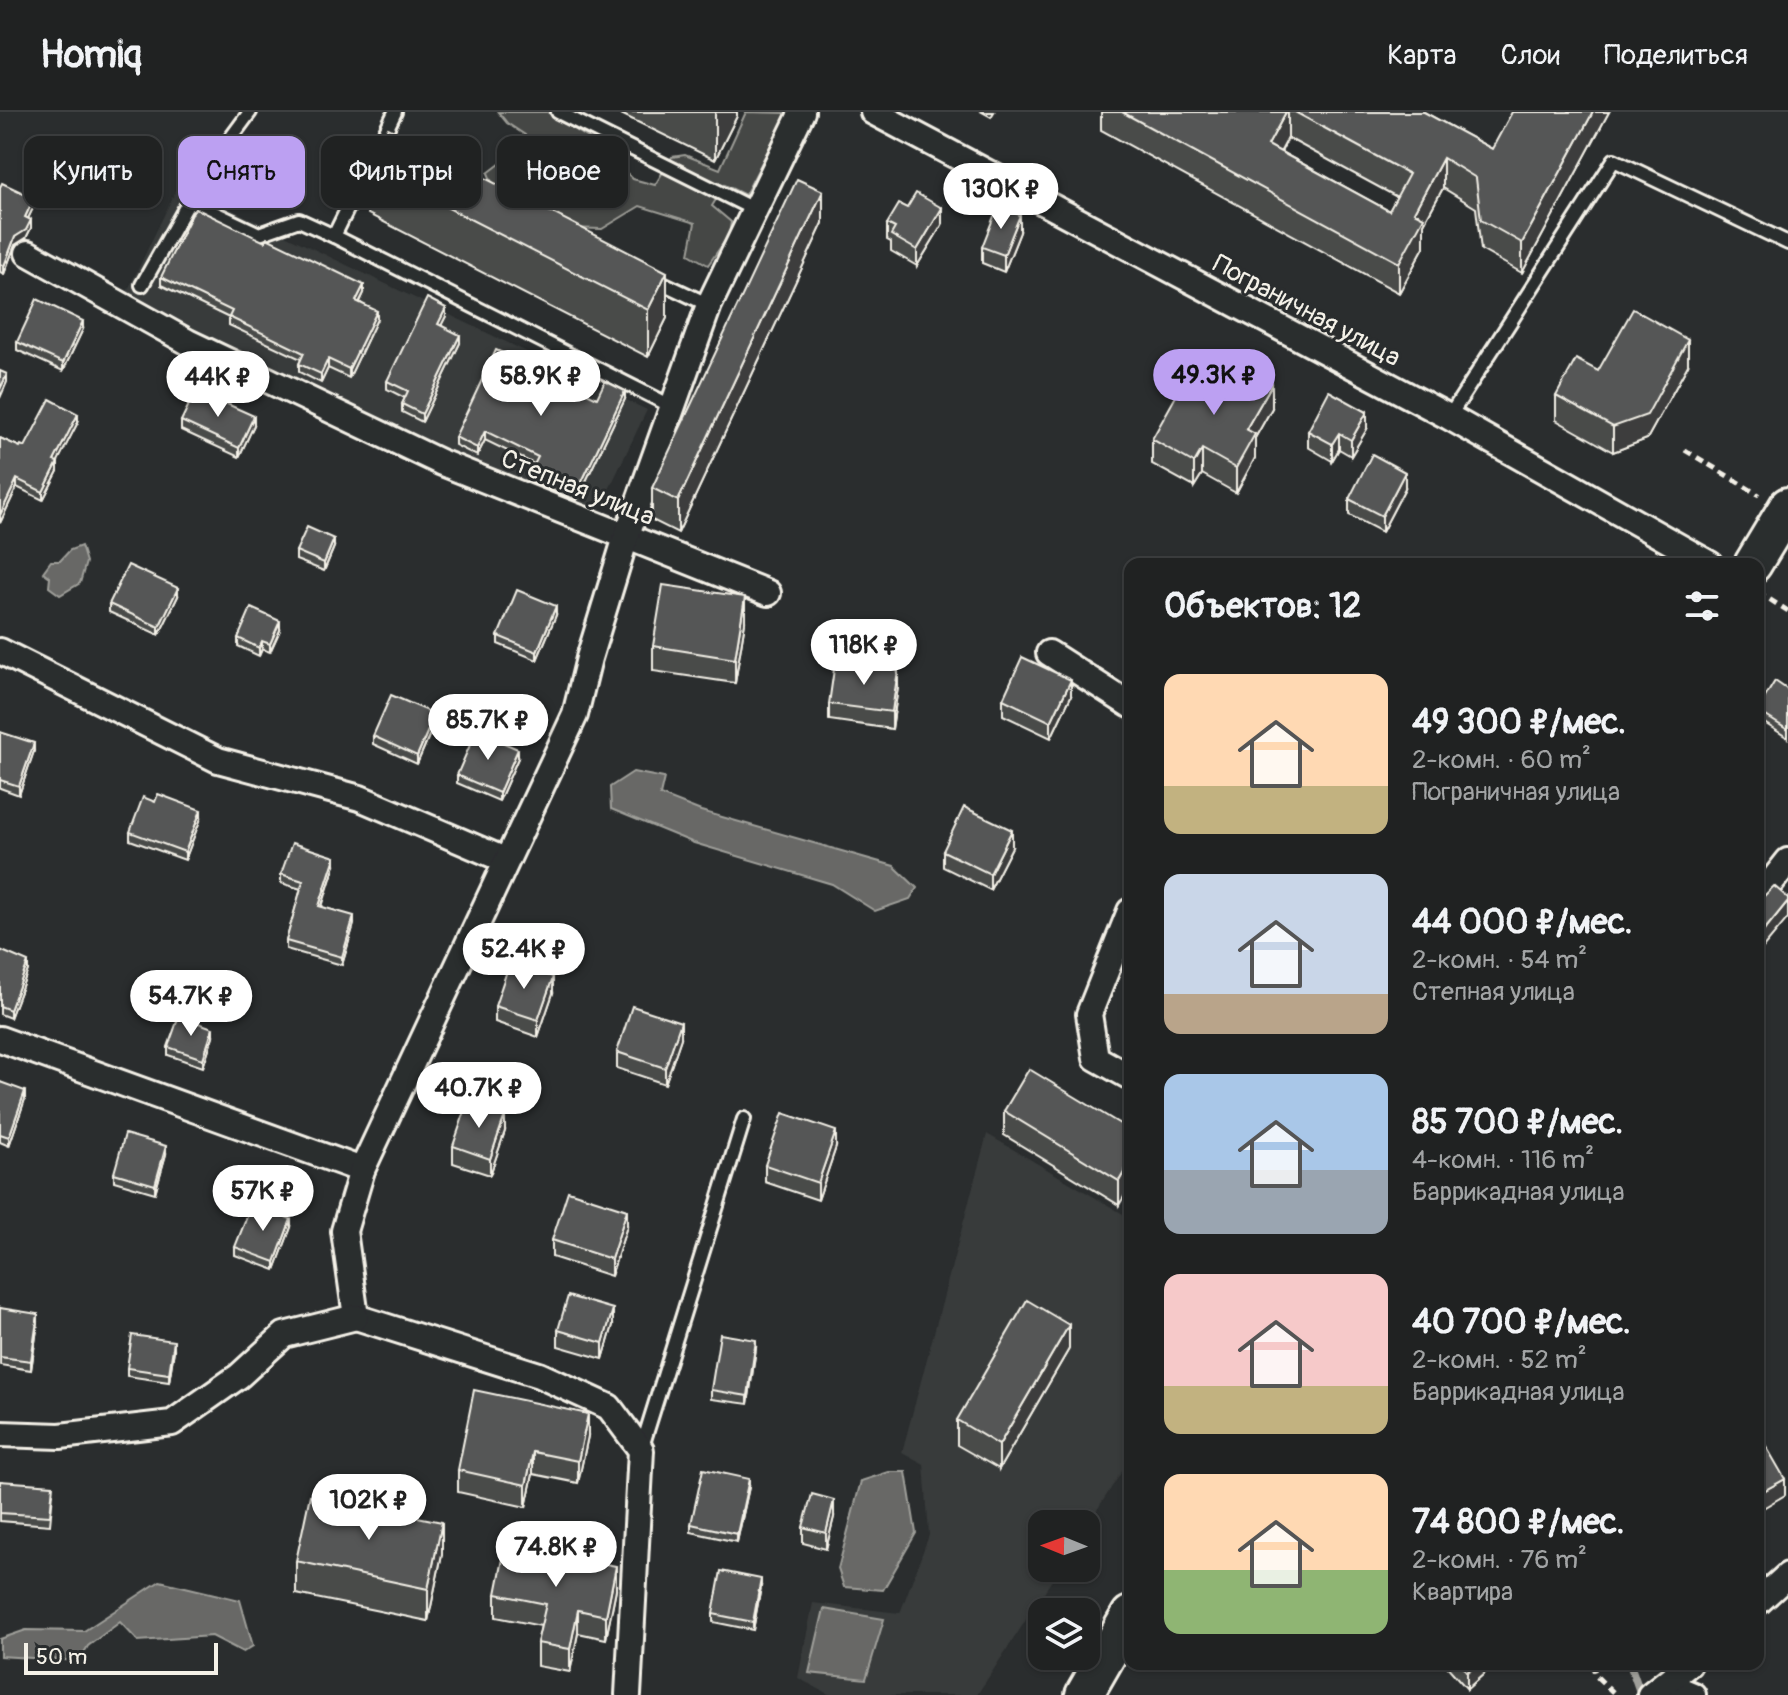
<!DOCTYPE html>
<html lang="ru">
<meta charset="utf-8">
<style>
:root{--surface:#202222;--page:#2d2f2f;--text:#f1f3f6;--muted:#a2a4a5;--line:#3d3f40;--accent:#bca0f2}
body{margin:0;font-family:Pangolin,sans-serif;background:var(--page);color:var(--text);height:100vh;display:flex;flex-direction:column;font-size:30px;white-space:nowrap}
*{box-sizing:border-box;margin:0}
p{font-size:26px;color:var(--muted)}
.icon{flex:none;width:44px;height:44px;fill:none;stroke:currentColor;stroke-width:2;stroke-linecap:round;stroke-linejoin:round}
.map{position:relative;flex:1;overflow:hidden}
.side{position:absolute;left:1124px;top:446px;width:640px;height:1112px;display:flex;flex-direction:column;background:var(--surface);border-radius:16px;box-shadow:0 2px 6px #0004,0 0 0 2px var(--line)}
.side>*{flex:none}
.guide{position:absolute;left:24px;top:24px;width:760px;height:72px;display:flex;gap:16px}
.needle{width:52px;rotate:271deg}
.fabs{position:absolute;left:1028px;top:1398px;display:grid;gap:16px}
.fabs a{display:grid;place-items:center;width:72px;height:72px;border-radius:16px;background:var(--surface);box-shadow:0 2px 6px #0004,0 0 0 2px var(--line);font-size:40px}
.scale{position:absolute;left:24px;bottom:20px;width:194px;box-sizing:border-box;padding-left:8px;border:4px solid #f4f1e8;border-top:0;font-size:22px;line-height:28px;white-space:nowrap;color:#f4f1e8;-webkit-text-stroke:6px #2a2d2e;paint-order:stroke}
.price{position:absolute;translate:-50% -68px;padding:0 18px;border-radius:28px;background:#fff;color:#222;font-size:26px;line-height:52px;filter:drop-shadow(0 2px 4px #0008)}
.price::after{content:'';position:absolute;left:50%;top:48px;width:24px;height:18px;margin-left:-12px;background:inherit;clip-path:polygon(0 0,100% 0,50% 100%)}
.price.on{background:var(--accent);color:#111}
ul{padding:0;list-style:none}
li{display:flex;align-items:center;gap:24px;height:200px;padding:0 40px}
li span{display:grid;place-items:center;flex:none;width:224px;height:160px;border-radius:16px;color:#555}
li>.icon{margin-inline-start:auto}
span .icon{width:96px;height:96px;fill:#fffc;stroke-width:1}
li b{font-size:34px}
h2{display:flex;justify-content:space-between;align-items:center;height:96px;padding:0 40px;font-size:34px}
.chip{padding:0 28px;border-radius:16px;background:var(--surface);box-shadow:0 2px 6px #0004,0 0 0 2px var(--line);font-size:28px;line-height:72px}
.chip.on{background:var(--accent);color:#111}
header{display:flex;align-items:center;gap:48px;box-sizing:border-box;height:112px;padding:0 40px;background:var(--surface);border-bottom:2px solid var(--line)}
header strong{font-size:38px}
nav{display:flex;gap:44px;margin-inline-start:auto;font-size:28px}
.map>svg:first-child{display:block}
.built{fill:#373a3a}
.green{fill:#444645;stroke:#9c9c96;stroke-width:2}
.water{fill:#676866;stroke:#9f9f9a;stroke-width:2}
.lines{fill:none;stroke-linecap:round;stroke-linejoin:round}
.stream{stroke:#9f9f9a;stroke-width:8}
.lane-casing{stroke:#f4f1e8;stroke-width:18}
.street-casing{stroke:#f4f1e8;stroke-width:30}
.primary-casing{stroke:#f4f1e8;stroke-width:42}
.path{stroke:#f4f1e8;stroke-width:5;stroke-dasharray:8 6;stroke-linecap:butt}
.lane{stroke:#2a2d2e;stroke-width:12}
.street{stroke:#2a2d2e;stroke-width:24}
.primary{stroke:#2a2d2e;stroke-width:36}
.wall{fill:#494b4a;stroke:#f4f1e8;stroke-width:2;fill-rule:evenodd}
.shaded-wall{fill:#3c3d3c;stroke:#f4f1e8;stroke-width:2}
.building{fill:#555756;stroke:#f4f1e8;stroke-width:2}
.labels{text-anchor:middle;stroke-width:6;stroke-linejoin:round;paint-order:stroke}
.street-label{font-size:26px;fill:#f4f1e8;stroke:#2a2d2e}
</style>
<header>
<strong>Homiq</strong>
<nav><a>Карта</a><a>Слои</a><a>Поделиться</a></nav>
</header>
<div class="map">
<svg width="1788" height="1583" viewBox="0 0 1788 1583">
<rect width="100%" height="100%" fill="#2a2d2e"/>
<filter id="ink" filterUnits="userSpaceOnUse"><feTurbulence type="fractalNoise" baseFrequency=".0125" numOctaves="2"/><feDisplacementMap in="SourceGraphic" scale="16" xChannelSelector="R" yChannelSelector="G"/><feConvolveMatrix kernelMatrix="1 2 1 2 8 2 1 2 1" color-interpolation-filters="sRGB"/></filter>
<g filter="url(#ink)">
<g class="built">
<path d="M179 72 647 298 593 411 125 184Z"/>
<path d="M987 1022 1130 1106V1347L1086 1415V1412H1042V1456H1060L977 1583H830L798 1566 813 1491 900 1501 929 1423 924 1352 902 1340Z"/>
</g>
<path class="green" d="M498 0H547L593 29 633 67 655 73 672 45 685 43 720 57 746 0 787 1 745 83 725 73 712 94 731 110 729 123 708 153 689 142 695 111 640 94 602 117 568 116 496 80 488 61 521 36 525 23 507 11Z"/>
<g class="water">
<path d="M81 434 86 450 80 471 60 483 49 475 50 465 43 460 51 449H60L70 438Z"/>
<path d="M633 660 664 666 660 683 701 699 894 754 917 776 910 787 875 799 832 772 694 731 611 697 610 675Z"/>
<path d="M889 1360H906L916 1421 883 1478 844 1475 838 1457 861 1369Z"/>
<path d="M160 1469 240 1488 253 1534 243 1540 212 1524 138 1529 120 1510 88 1534 79 1549 0 1544V1527L26 1518 84 1519Z"/>
<path d="M824 1497 884 1507 866 1567 809 1561Z"/>
</g>
<g class="lines">
<path class="stream" d="M1630 1552 1641 1583"/>
<defs>
<g id="lane">
<path d="M558 0 753 97"/>
<path d="M393 40 379 33 395 0"/>
<path d="M189 89 259 122 299 108 334 124 673 295"/>
<path d="M334 124 379 33"/>
<path d="M654 167 709 193"/>
<path d="M142 173 205 61 250 0"/>
<path d="M1449 305 1614 48 1788 131"/>
<path d="M641 1338 744 1007"/>
</g>
<g id="street">
<path d="M873 0 1449 305 1710 452"/>
<path d="M28 141 188 230 440 350 768 481"/>
<path d="M0 539 218 648 360 686 505 748"/>
<path d="M1049 541 1130 593"/>
<path d="M1758 787 1788 749"/>
<path d="M1130 799 1089 902 1096 946 1130 965"/>
<path d="M0 927 362 1058"/>
<path d="M356 1205 344 1119 362 1058 575 603 589 546 626 425 709 193 802 0"/>
<path d="M356 1205 539 1263 609 1295 641 1338 628 1583"/>
<path d="M0 1322 60 1324 172 1311 239 1264 284 1223 356 1205"/>
<path d="M1758 1490 1788 1463"/>
<path d="M1667 1572 1693 1583"/>
<path d="M1650 1583 1689 1552"/>
</g>
<g id="primary">
<path d="M1753 452 1788 394"/>
<path d="M1084 1583 1130 1503"/>
</g>
</defs>
<use href="#lane" class="lane-casing"/>
<use href="#street" class="street-casing"/>
<use href="#primary" class="primary-casing"/>
<g class="path">
<path d="M1685 338 1759 383"/>
<path d="M1758 480 1788 499"/>
<path d="M1592 1552 1596 1564 1616 1583"/>
</g>
<use href="#lane" class="lane"/>
<use href="#street" class="street"/>
<use href="#primary" class="primary"/>
</g>
<g class="wall">
<path d="M617 0H737V4L715 48Z"/>
<path d="M982 0H994L991 5Z"/>
<path d="M1101 0H1424L1492 37 1609 0 1522 161 1481 138 1476 96 1443 76 1424 111V135L1399 181 1101 18ZM1288 26 1397 85 1389 99 1281 40Z"/>
<path d="M368 55 667 206 648 245 368 102Z"/>
<path d="M0 75 34 94 28 106 31 116 26 126 15 133 4 162 0 160Z"/>
<path d="M823 111 678 421 652 408V376Z"/>
<path d="M887 112 942 113 917 154 891 139V130L887 128Z"/>
<path d="M1020 120 1004 160 982 151V135Z"/>
<path d="M161 165 364 181 360 190 377 207 349 266 328 256 321 271 299 260V252L301 247 229 213V206L161 173Z"/>
<path d="M446 204 441 213 460 231 422 310 402 300V292L405 286 387 277V269Z"/>
<path d="M83 217 63 259 17 238V230Z"/>
<path d="M1688 253 1647 327 1613 340 1556 308V284L1598 259Z"/>
<path d="M1210 282 1272 296 1255 326V346L1236 381 1202 362 1194 375 1152 352V327Z"/>
<path d="M597 286 625 287 577 388 530 370V361L534 352 485 328 477 344 455 333V325Z"/>
<path d="M181 309 254 313 239 345 181 318Z"/>
<path d="M78 310 57 350 58 359 43 388 17 375 0 411V326L20 335H25Z"/>
<path d="M1367 317 1351 344 1339 337 1332 349 1308 335V319Z"/>
<path d="M1405 376 1382 420 1349 403V387Z"/>
<path d="M334 435 324 459 296 448V439Z"/>
<path d="M178 484 159 523 109 500V492Z"/>
<path d="M556 503 537 548 498 532V524Z"/>
<path d="M745 510 735 571 653 559V534Z"/>
<path d="M280 518 270 540 262 537 259 544 238 534V526Z"/>
<path d="M898 575 892 617 829 608V592Z"/>
<path d="M1788 578V626L1758 607V597Z"/>
<path d="M1071 584 1051 626 1003 603V587Z"/>
<path d="M435 610 417 652 373 632V624Z"/>
<path d="M0 620 34 639 19 683 0 676Z"/>
<path d="M518 646 499 689 457 671V663Z"/>
<path d="M201 706 185 748 130 728V720Z"/>
<path d="M1012 735 990 778 943 755V739Z"/>
<path d="M335 753 322 795 354 812 342 853 286 837V829L301 777 281 771V762Z"/>
<path d="M0 838 28 858 10 906 0 902Z"/>
<path d="M553 881 538 925 495 910V894Z"/>
<path d="M213 924 203 955 168 943V935Z"/>
<path d="M681 926 665 972 617 956V940Z"/>
<path d="M0 970 25 987 9 1034 0 1030Z"/>
<path d="M1004 999 1130 1018 1119 1093 1004 1023Z"/>
<path d="M505 1019 490 1063 453 1051V1034Z"/>
<path d="M836 1035 818 1088 765 1070V1053Z"/>
<path d="M166 1042 155 1081 114 1069V1061Z"/>
<path d="M627 1114 611 1164 552 1145V1128Z"/>
<path d="M291 1115 275 1158 235 1143V1135Z"/>
<path d="M0 1196 38 1210 31 1258 0 1253Z"/>
<path d="M613 1213 603 1247 558 1234V1218Z"/>
<path d="M756 1236 748 1292 711 1287V1278Z"/>
<path d="M1069 1237 999 1357 957 1333V1308Z"/>
<path d="M174 1238 169 1270 127 1264V1256Z"/>
<path d="M588 1324 578 1371 533 1362 526 1395 458 1380V1358Z"/>
<path d="M0 1369 53 1381 50 1413 0 1409Z"/>
<path d="M749 1375 737 1430 691 1420V1412Z"/>
<path d="M834 1405 826 1437 803 1431V1415Z"/>
<path d="M442 1442 428 1509 296 1482V1449Z"/>
<path d="M761 1475 753 1518 713 1510V1502Z"/>
<path d="M616 1477 606 1527 578 1521 570 1560 537 1554V1531L541 1514 496 1505V1482Z"/>
<path d="M1445 1552H1495L1467 1577Z"/>
</g>
<g class="shaded-wall">
<path d="M716 0H737V4L715 48V2Z"/>
<path d="M1286 0H1288V26L1268 63V33Z"/>
<path d="M1593 0H1609L1522 161V131Z"/>
<path d="M1443 46V76L1424 111V135L1399 181V151L1414 100Z"/>
<path d="M823 79V111L678 421V389Z"/>
<path d="M34 86V94L25 113V105Z"/>
<path d="M942 96V113L917 154V138Z"/>
<path d="M1020 103V120L1004 160V143Z"/>
<path d="M31 108V116L26 126 15 133 4 162V154L15 125Z"/>
<path d="M667 160V206L648 245V198Z"/>
<path d="M364 173V181L356 197V189Z"/>
<path d="M446 196V204L438 220V212Z"/>
<path d="M377 199V207L349 266V257Z"/>
<path d="M83 209V217L63 259V251Z"/>
<path d="M460 223V231L422 310V302Z"/>
<path d="M1688 228V253L1647 327 1613 340V315Z"/>
<path d="M328 247V256L321 271V262Z"/>
<path d="M7 262V270L0 286V277Z"/>
<path d="M1272 272V296L1255 326V346L1236 381V356L1246 317Z"/>
<path d="M625 279V287L577 388V380Z"/>
<path d="M1367 300V317L1351 344V328Z"/>
<path d="M78 302V310L54 357V349Z"/>
<path d="M254 304V313L239 345V336Z"/>
<path d="M485 319V328L477 344V336Z"/>
<path d="M1339 321V337L1332 349V332Z"/>
<path d="M1202 337V362L1194 375V351Z"/>
<path d="M58 350V359L43 388V380Z"/>
<path d="M1405 360V376L1382 420V404Z"/>
<path d="M17 367V375L0 411V403Z"/>
<path d="M334 427V435L324 459V451Z"/>
<path d="M178 476V484L159 523V515Z"/>
<path d="M745 485V510L735 571V547Z"/>
<path d="M556 494V503L537 548V540Z"/>
<path d="M280 509V518L270 540V532Z"/>
<path d="M262 529V537L259 544V536Z"/>
<path d="M898 558V575L892 617V600Z"/>
<path d="M1071 568V584L1051 626V610Z"/>
<path d="M435 602V610L417 652V644Z"/>
<path d="M34 631V639L19 683V674Z"/>
<path d="M518 637V646L499 689V681Z"/>
<path d="M201 698V706L185 748V740Z"/>
<path d="M1012 718V735L990 778V762Z"/>
<path d="M335 745V753L319 802V794Z"/>
<path d="M1788 789V806L1758 842V826Z"/>
<path d="M354 804V812L342 853V845Z"/>
<path d="M28 850V858L10 906V898Z"/>
<path d="M553 865V881L538 925V908Z"/>
<path d="M681 910V926L665 972V956Z"/>
<path d="M213 916V924L203 955V947Z"/>
<path d="M25 979V987L9 1034V1025Z"/>
<path d="M505 1003V1019L490 1063V1047Z"/>
<path d="M836 1019V1035L818 1088V1071Z"/>
<path d="M166 1034V1042L155 1081V1073Z"/>
<path d="M1130 1050V1075L1119 1093V1069Z"/>
<path d="M627 1098V1114L611 1164V1147Z"/>
<path d="M291 1107V1115L275 1158V1150Z"/>
<path d="M613 1197V1213L603 1247V1231Z"/>
<path d="M38 1202V1210L31 1258V1249Z"/>
<path d="M1069 1213V1237L999 1357V1333Z"/>
<path d="M756 1228V1236L748 1292V1284Z"/>
<path d="M174 1229V1238L169 1270V1262Z"/>
<path d="M588 1302V1324L578 1371V1349Z"/>
<path d="M533 1340V1362L526 1395V1373Z"/>
<path d="M749 1367V1375L737 1430V1422Z"/>
<path d="M1785 1367V1383L1758 1399V1382Z"/>
<path d="M834 1388V1405L826 1437V1421Z"/>
<path d="M442 1410V1442L428 1509V1477Z"/>
<path d="M616 1454V1477L606 1527V1504Z"/>
<path d="M761 1467V1475L753 1518V1510Z"/>
<path d="M578 1498V1521L570 1560V1537Z"/>
<path d="M1476 1552H1495L1467 1577V1560Z"/>
</g>
<g class="building">
<path d="M1122 0H1286L1268 33 1389 99 1409 62 1295 0H1424L1492 37 1512 0H1593L1522 131 1481 108 1476 66 1443 46 1414 100 1424 105 1399 151Z"/>
<path d="M388 16 667 160 648 198 368 55Z"/>
<path d="M797 67 823 79 678 389 652 376Z"/>
<path d="M2 71 34 86 25 105 31 108 26 118 15 125 4 154 0 152V75Z"/>
<path d="M916 81 942 96 917 138 891 123 895 116 887 112 899 92 907 96Z"/>
<path d="M998 94 1020 103 1004 143 982 135Z"/>
<path d="M195 96 265 130 267 126 364 173 356 189 377 199 349 257 328 247 321 262 299 252 304 241 229 205 232 199 161 165Z"/>
<path d="M427 186 446 196 438 212 460 223 422 302 402 292 408 279 387 269Z"/>
<path d="M37 187 83 209 63 251 17 230Z"/>
<path d="M1633 197 1688 228 1647 303 1613 315 1556 284 1576 247 1598 259Z"/>
<path d="M496 238 597 286 605 269 625 279 577 380 530 361 538 345 485 319 477 336 455 325Z"/>
<path d="M1230 248 1272 272 1246 317 1255 322 1236 356 1202 337 1194 351 1152 327 1185 268 1210 282Z"/>
<path d="M0 259 7 262 0 277Z"/>
<path d="M196 278 254 304 239 336 181 309Z"/>
<path d="M1329 279 1367 300 1351 328 1339 321 1332 332 1308 319Z"/>
<path d="M50 287 78 302 54 349 58 350 43 380 17 367 0 403V326L20 335 21 333 25 335Z"/>
<path d="M1372 342 1405 360 1382 404 1349 387Z"/>
<path d="M307 415 334 427 324 451 296 439Z"/>
<path d="M128 453 178 476 159 515 109 492Z"/>
<path d="M663 473 745 485 735 547 653 534Z"/>
<path d="M517 478 556 494 537 540 498 524Z"/>
<path d="M251 496 280 509 270 532 262 529 259 536 238 526Z"/>
<path d="M1022 545 1071 568 1051 610 1003 587Z"/>
<path d="M835 550 898 558 892 600 829 592Z"/>
<path d="M1775 569 1788 578V618L1758 599V597Z"/>
<path d="M391 583 435 602 417 644 373 624Z"/>
<path d="M476 619 518 637 499 681 457 663Z"/>
<path d="M0 620 34 631 19 674 0 668Z"/>
<path d="M158 682 201 698 185 740 130 720 143 685 155 690Z"/>
<path d="M964 695 1012 718 990 762 943 739Z"/>
<path d="M292 731 335 745 319 794 354 804 342 845 286 829 303 769 281 762Z"/>
<path d="M1774 774 1788 786V789L1758 826V785L1764 784Z"/>
<path d="M0 838 28 850 10 898 0 894Z"/>
<path d="M510 850 553 865 538 908 495 894Z"/>
<path d="M632 894 681 910 665 956 617 940Z"/>
<path d="M179 904 213 916 203 947 168 935Z"/>
<path d="M1029 957 1130 1018V1050L1119 1069 1004 999Z"/>
<path d="M0 970 25 979 9 1025 0 1022Z"/>
<path d="M468 990 505 1003 490 1047 453 1034Z"/>
<path d="M783 1001 836 1019 818 1071 765 1053Z"/>
<path d="M125 1022 166 1034 155 1073 114 1061Z"/>
<path d="M568 1079 627 1098 611 1147 552 1128Z"/>
<path d="M252 1092 291 1107 275 1150 235 1135Z"/>
<path d="M568 1184 613 1197 603 1231 558 1218Z"/>
<path d="M1027 1188 1069 1213 999 1333 957 1308Z"/>
<path d="M0 1196 38 1202 31 1249 0 1245Z"/>
<path d="M720 1222 756 1228 748 1284 711 1278Z"/>
<path d="M132 1223 174 1229 169 1262 127 1256Z"/>
<path d="M474 1278 588 1302 578 1349 533 1340 526 1373 458 1358Z"/>
<path d="M1759 1322 1785 1367 1758 1382V1323Z"/>
<path d="M703 1357 749 1367 737 1422 691 1412Z"/>
<path d="M0 1369 53 1373 50 1404 0 1401Z"/>
<path d="M812 1382 834 1388 826 1421 803 1415Z"/>
<path d="M310 1383 442 1410 428 1477 296 1449Z"/>
<path d="M506 1432 616 1454 606 1504 578 1498 570 1537 537 1531 546 1492 496 1482Z"/>
<path d="M721 1459 761 1467 753 1510 713 1502Z"/>
<path d="M1460 1552H1476L1467 1560Z"/>
</g>
</g>
<g class="labels">
<g class="street-label">
<text transform="translate(1307 198) rotate(28)" y="9">Пограничная улица</text>
<text transform="translate(578 375) rotate(22)" y="9">Степная улица</text>
</g>
</g>
</svg>
<div class="fabs">
<a><svg class="needle" viewBox="-14 -14 28 28"><path d="M0-13l5 13h-10z" fill="#e53935"/><path d="M0 13l5-13h-10z" fill="#a2a4a5"/></svg></a>
<a><svg class="icon" aria-label="layers" viewBox="0 0 24 24"><path d="M12 4l9 5-9 5-9-5zM3 14l9 5 9-5"/></svg></a>
</div>
<div class="scale">50 m</div>
<b class="price" style="left:1001px;top:119px">130K ₽</b>
<b class="price on" style="left:1214px;top:305px">49.3K ₽</b>
<b class="price" style="left:541px;top:306px">58.9K ₽</b>
<b class="price" style="left:218px;top:307px">44K ₽</b>
<b class="price" style="left:864px;top:575px">118K ₽</b>
<b class="price" style="left:488px;top:650px">85.7K ₽</b>
<b class="price" style="left:524px;top:879px">52.4K ₽</b>
<b class="price" style="left:191px;top:926px">54.7K ₽</b>
<b class="price" style="left:479px;top:1018px">40.7K ₽</b>
<b class="price" style="left:263px;top:1121px">57K ₽</b>
<b class="price" style="left:369px;top:1430px">102K ₽</b>
<b class="price" style="left:556px;top:1477px">74.8K ₽</b>
<div class="guide">
<a class="chip">Купить</a>
<a class="chip on">Снять</a>
<a class="chip">Фильтры</a>
<a class="chip">Новое</a>
</div>
<section class="side">
<h2>Объектов: 12<svg class="icon" aria-label="filters" viewBox="0 0 24 24"><path d="M4 7h16M4 17h16"/><circle cx="9" cy="7" r="2"/><circle cx="15" cy="17" r="2"/></svg></h2>
<ul>
<li><span style="background:linear-gradient(#ffd9b3 70%,#c2b280 0)"><svg class="icon" aria-label="home" viewBox="0 0 24 24"><path d="M3 11l9-7 9 7M6 9v11h12V9"/></svg></span><div><b>49 300 ₽/мес.</b><p>2-комн. · 60 m²</p><p>Пограничная улица</p></div></li>
<li><span style="background:linear-gradient(#c9d6e8 75%,#b9a48a 0)"><svg class="icon" aria-label="home" viewBox="0 0 24 24"><path d="M3 11l9-7 9 7M6 9v11h12V9"/></svg></span><div><b>44 000 ₽/мес.</b><p>2-комн. · 54 m²</p><p>Степная улица</p></div></li>
<li><span style="background:linear-gradient(#a9c7e8 60%,#9aa5b1 0)"><svg class="icon" aria-label="home" viewBox="0 0 24 24"><path d="M3 11l9-7 9 7M6 9v11h12V9"/></svg></span><div><b>85 700 ₽/мес.</b><p>4-комн. · 116 m²</p><p>Баррикадная улица</p></div></li>
<li><span style="background:linear-gradient(#f6c9c9 70%,#c2b280 0)"><svg class="icon" aria-label="home" viewBox="0 0 24 24"><path d="M3 11l9-7 9 7M6 9v11h12V9"/></svg></span><div><b>40 700 ₽/мес.</b><p>2-комн. · 52 m²</p><p>Баррикадная улица</p></div></li>
<li><span style="background:linear-gradient(#ffd9b3 60%,#8fb573 0)"><svg class="icon" aria-label="home" viewBox="0 0 24 24"><path d="M3 11l9-7 9 7M6 9v11h12V9"/></svg></span><div><b>74 800 ₽/мес.</b><p>2-комн. · 76 m²</p><p>Квартира</p></div></li>
</ul>
</section>
</div>
